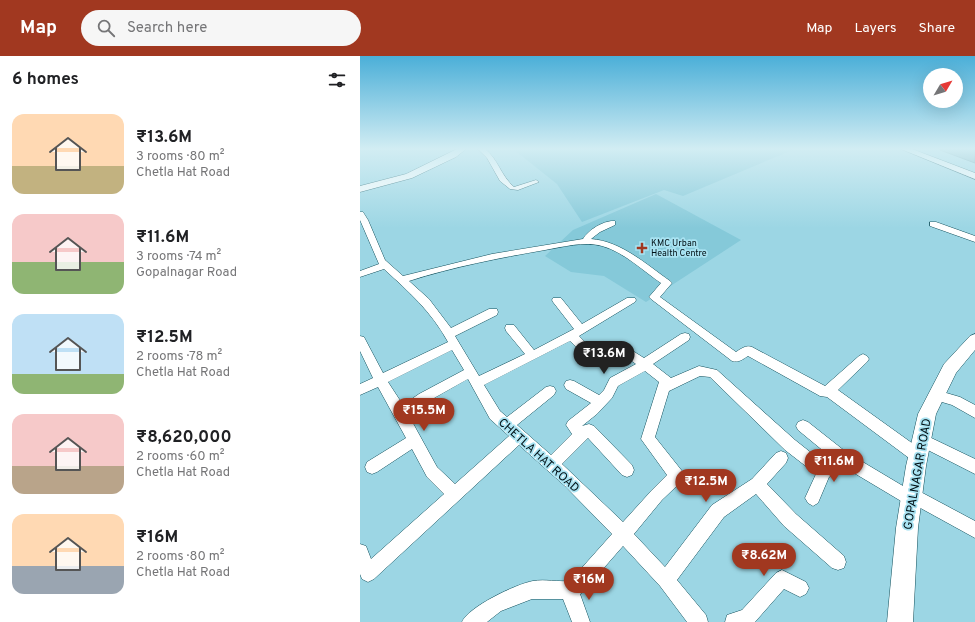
<!DOCTYPE html>
<meta charset="utf-8">
<style>
:root{--surface:#fff;--page:#f6f6f6;--text:#202124;--muted:#757577;--accent:#a13820}
body{margin:0;font-family:Overpass,sans-serif;background:var(--page);color:var(--text);height:100vh;display:flex;flex-direction:column;font-size:15px;white-space:nowrap}
*{box-sizing:border-box;margin:0}
p{font-size:13px;color:var(--muted)}
.icon{flex:none;width:22px;height:22px;fill:none;stroke:currentColor;stroke-width:2;stroke-linecap:round;stroke-linejoin:round}
.map{position:relative;flex:1;overflow:hidden}
.panel{display:flex;flex-direction:column;background:var(--surface);width:360px}
.panel>*{flex:none}
.needle{width:26px;rotate:52deg}
.tools{position:absolute;left:563px;top:12px;display:grid;gap:8px}
.tools a{display:grid;place-items:center;width:40px;height:40px;border-radius:50%;background:var(--surface);box-shadow:0 4px 16px #0002;font-size:20px}
.price{position:absolute;translate:-50% -34px;padding:0 9px;border-radius:14px;background:var(--accent);color:#fff;font-size:13px;line-height:26px;filter:drop-shadow(0 1px 2px #0008)}
.price::after{content:'';position:absolute;left:50%;top:24px;width:12px;height:9px;margin-left:-6px;background:inherit;clip-path:polygon(0 0,100% 0,50% 100%)}
.price.selected{background:#222;color:#fff}
ul{padding:0;list-style:none}
li{display:flex;align-items:center;gap:12px;height:100px;padding:0 12px}
li span{display:grid;place-items:center;flex:none;width:112px;height:80px;border-radius:12px;color:#555}
li>.icon{margin-inline-start:auto}
span .icon{width:48px;height:48px;fill:#fffc;stroke-width:1}
li b{font-size:17px}
h2{display:flex;justify-content:space-between;align-items:center;height:48px;padding:0 12px;font-size:17px}
header{display:flex;align-items:center;gap:24px;box-sizing:border-box;height:56px;padding:0 20px;background:var(--accent);color:#fff}
header strong{font-size:19px}
nav{display:flex;gap:22px;margin-inline-start:auto;font-size:14px}
.search{width:280px;height:36px;background:var(--page);display:flex;align-items:center;gap:10px;box-sizing:border-box;padding:0 14px;border-radius:22px;color:var(--muted);font-size:15px}
main{display:flex;flex:1;min-height:0}
.map>svg:first-child{display:block}
.built{fill:#85c9d9}
.building{fill:#6ba4b1;stroke:#4b8491}
.lines{fill:none;stroke-linecap:round;stroke-linejoin:round}
.minor-casing{stroke:#12505c;stroke-width:1}
.secondary-casing{stroke:#12505c;stroke-width:1}
.minor{fill:#fff;fill-rule:evenodd}
.secondary{fill:#fff;fill-rule:evenodd}
.poi-dot{fill:#a13820;stroke:#a9e3f2;stroke-width:1.5}
.labels{text-anchor:middle;stroke-width:3.5;stroke-linejoin:round;paint-order:stroke}
.far-poi-label{font-size:9px;fill:#000f14;stroke:#a9e3f2;text-anchor:start}
.near-street-label{font-size:12px;fill:#000f14;stroke:#a9e3f2}
</style>
<header>
<strong>Map</strong>
<div class="search"><svg class="icon" aria-label="search" viewBox="0 0 24 24"><circle cx="10" cy="10" r="6"/><path d="M15 15l6 6"/></svg>Search here</div>
<nav><a>Map</a><a>Layers</a><a>Share</a></nav>
</header>
<main>
<section class="panel">
<h2>6 homes<svg class="icon" aria-label="filters" viewBox="0 0 24 24"><path d="M4 7h16M4 17h16"/><circle cx="9" cy="7" r="2"/><circle cx="15" cy="17" r="2"/></svg></h2>
<ul>
<li><span style="background:linear-gradient(#ffd9b3 65%,#c2b280 0)"><svg class="icon" aria-label="home" viewBox="0 0 24 24"><path d="M3 11l9-7 9 7M6 9v11h12V9"/></svg></span><div><b>₹13.6M</b><p>3 rooms · 80 m²</p><p>Chetla Hat Road</p></div></li>
<li><span style="background:linear-gradient(#f6c9c9 60%,#8fb573 0)"><svg class="icon" aria-label="home" viewBox="0 0 24 24"><path d="M3 11l9-7 9 7M6 9v11h12V9"/></svg></span><div><b>₹11.6M</b><p>3 rooms · 74 m²</p><p>Gopalnagar Road</p></div></li>
<li><span style="background:linear-gradient(#bfe0f5 75%,#8fb573 0)"><svg class="icon" aria-label="home" viewBox="0 0 24 24"><path d="M3 11l9-7 9 7M6 9v11h12V9"/></svg></span><div><b>₹12.5M</b><p>2 rooms · 78 m²</p><p>Chetla Hat Road</p></div></li>
<li><span style="background:linear-gradient(#f6c9c9 65%,#b9a48a 0)"><svg class="icon" aria-label="home" viewBox="0 0 24 24"><path d="M3 11l9-7 9 7M6 9v11h12V9"/></svg></span><div><b>₹8,620,000</b><p>2 rooms · 60 m²</p><p>Chetla Hat Road</p></div></li>
<li><span style="background:linear-gradient(#ffd9b3 65%,#9aa5b1 0)"><svg class="icon" aria-label="home" viewBox="0 0 24 24"><path d="M3 11l9-7 9 7M6 9v11h12V9"/></svg></span><div><b>₹16M</b><p>2 rooms · 80 m²</p><p>Chetla Hat Road</p></div></li>
</ul>
</section>
<div class="map">
<svg width="615" height="566" viewBox="0 0 615 566">
<rect width="100%" height="100%" fill="#9cd6e4"/>
<g class="built">
<path d="M153 93H435L323 140 304 134 222 166 197 128Z"/>
<path d="M296 138 381 184 286 246 244 220 211 216 185 200 213 174Z"/>
</g>
<path class="building" d="M580 93H615V107L580 94Z"/>
<g class="lines">
<defs>
<g id="minor">
<path d="M118 93H125C138 103 141 120 154 131L176 124 179 126 158 134 150 133 140 125 127 102Z"/>
<path d="M0 156H3L8 164 25 204 43 220 132 198 223 183C228 174 244 164 255 165V169L240 176 231 183C261 185 287 209 310 225L312 227 300 241 376 296C382 292 386 289 392 291L465 330 499 300 503 298 507 300 509 303 507 306 478 334 563 395 565 400 563 405 558 407 553 405 467 341 460 340 388 300C383 303 379 307 372 305L291 243 289 241 301 227C283 215 264 196 242 190 224 185 203 191 185 194 139 202 93 211 49 225L69 243 91 272 129 253H137L138 256 137 259 95 280 119 320 165 298 146 275 145 272 146 269H154L174 294 214 273 193 246 192 244 193 242H201L222 268 267 242H275L276 244 275 246 219 280 228 289 241 297 268 292 284 302 321 278 325 277 329 278 330 281 329 284 293 308 311 322 339 310 357 314 435 384 464 407 472 402 438 374 436 370 438 366 443 364 448 366 486 396 548 433 552 431 557 434 615 465V482L555 449 551 451 546 448 484 411 469 421 458 447 453 450 448 447 445 442 456 418 425 394 350 321 340 320 309 335 295 381 322 415 324 420 322 425 302 444 274 478 305 511 352 449 392 423 416 397 421 395 426 397 428 402 426 407 407 428 436 458 484 500 486 506 484 512 478 514 472 512 424 470 396 438 364 461 317 524 346 559 348 566H327L300 530 263 490 222 537 220 538 230 566H212L203 543H172L141 555 127 566H102C108 551 156 528 173 525 185 523 198 526 210 525L252 478 205 430 159 389 14 523 8 526 2 523 0 518V488L6 490 11 503 84 438 67 421 52 393 17 416 12 418 7 416 5 411 7 406 46 382 18 331 0 339V328L13 322 0 295V280L4 281 23 317 88 286C71 255 49 236 24 213L0 221V215L19 208 0 164ZM210 285C219 294 228 303 240 307L266 301 276 308 250 322 244 334 239 339 214 325 210 324 206 325 204 329 206 333 231 347 208 365 206 369 212 378 191 399 157 369 194 339 196 335 194 331 190 330 186 331 147 361 140 355 124 329ZM92 294 104 314 59 338 43 349 28 326ZM285 315 299 326 281 383 307 419 292 434 263 466 202 408 228 382 262 419 267 421 272 419 274 414 272 409 234 370 229 368 222 370 237 358 252 342 258 330ZM108 323 130 363 149 380 95 428 77 411 49 360 67 346Z"/>
<path d="M570 166H576L615 180V186L570 170Z"/>
<path d="M576 334 600 341 615 349V362L592 349 572 343 570 339 572 335Z"/>
<path d="M561 377 615 403V418L556 388 554 383 556 378Z"/>
<path d="M422 514 446 526 449 532 446 538 440 541 424 533 395 566H365L367 559 382 554 416 517Z"/>
</g>
<g id="secondary">
<path d="M97 93H106L96 101 52 122 0 136V130L46 118Z"/>
<path d="M541 93H552L615 117V123Z"/>
<path d="M615 278V294L596 317 576 358 566 410 558 472 553 566H527L536 472 546 410 558 358 584 308 610 280Z"/>
</g>
</defs>
<use href="#minor" class="minor-casing"/>
<use href="#secondary" class="secondary-casing"/>
<use href="#minor" class="minor"/>
<use href="#secondary" class="secondary"/>
</g>
<linearGradient id="sky" x2="0" y2="1"><stop stop-color="#4bafd8"/><stop offset="0.54" stop-color="#d2edf3"/><stop offset="1" stop-color="#d2edf3" stop-opacity="0"/></linearGradient>
<rect width="615" height="172" fill="url(#sky)"/>
<path class="poi-dot" d="M280 186h4v4h4v4h-4v4h-4v-4h-4v-4h4z"/>
<g class="labels">
<g class="far-poi-label">
<text x="291" y="190">KMC Urban<tspan x="291" dy="10">Health Centre</tspan></text>
</g>
<g class="near-street-label">
<text transform="translate(179 399) rotate(42)" y="4">CHETLA HAT ROAD</text>
<text transform="translate(557 418) rotate(-80)" y="4">GOPALNAGAR ROAD</text>
</g>
</g>
</svg>
<div class="tools">
<a><svg class="needle" viewBox="-14 -14 28 28"><path d="M0-13l5 13h-10z" fill="#e53935"/><path d="M0 13l5-13h-10z" fill="#757577"/></svg></a>
</div>
<b class="price selected" style="left:244px;top:319px">₹13.6M</b>
<b class="price" style="left:64px;top:376px">₹15.5M</b>
<b class="price" style="left:474px;top:427px">₹11.6M</b>
<b class="price" style="left:346px;top:447px">₹12.5M</b>
<b class="price" style="left:404px;top:521px">₹8.62M</b>
<b class="price" style="left:229px;top:545px">₹16M</b>
</div>
</main>
